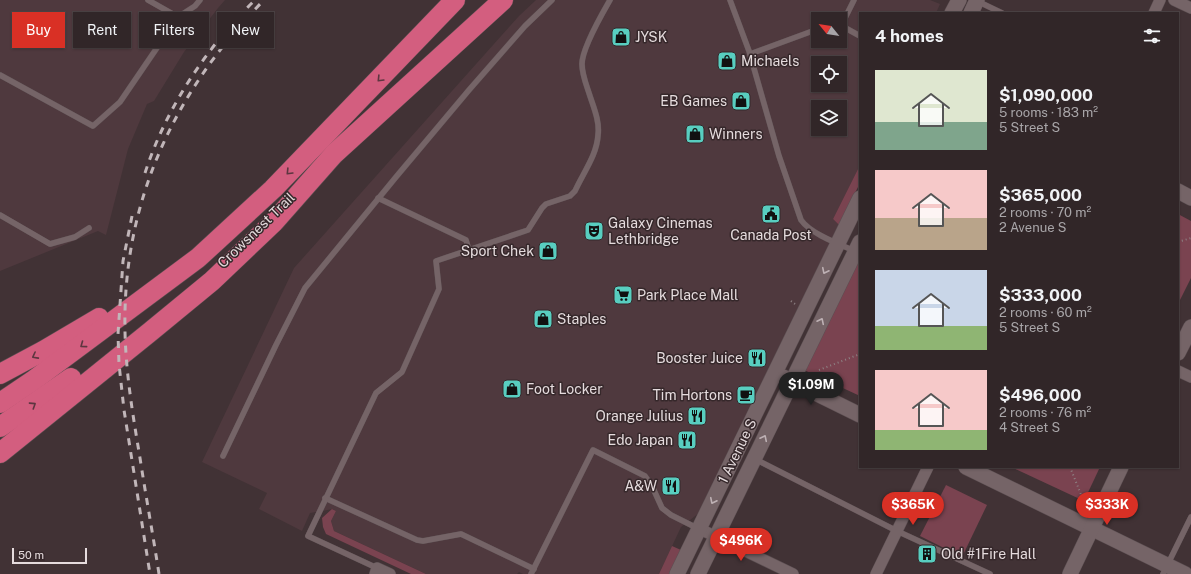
<!DOCTYPE html>
<meta charset="utf-8">
<style>
:root{--surface:#312628;--page:#3d3234;--text:#f1f3f6;--muted:#a8a5a8;--line:#4c4345;--accent:#d93025}
body{margin:0;font-family:"Public Sans",sans-serif;background:var(--page);color:var(--text);height:100vh;display:flex;flex-direction:column;font-size:15px;white-space:nowrap}
*{box-sizing:border-box;margin:0}
p{font-size:13px;color:var(--muted)}
.icon{flex:none;width:22px;height:22px;fill:none;stroke:currentColor;stroke-width:2;stroke-linecap:round;stroke-linejoin:round}
.map{position:relative;flex:1;overflow:hidden}
.drawer{position:absolute;left:859px;top:12px;width:320px;height:456px;display:flex;flex-direction:column;background:var(--surface);border-radius:0px;box-shadow:0 1px 3px #0004,0 0 0 1px var(--line)}
.drawer>*{flex:none}
.guide{position:absolute;left:12px;top:12px;width:380px;height:36px;display:flex;gap:8px}
.needle{width:26px;rotate:300deg}
.controls{position:absolute;left:811px;top:12px;display:grid;gap:8px}
.controls a{display:grid;place-items:center;width:36px;height:36px;border-radius:0px;background:var(--surface);box-shadow:0 1px 3px #0004,0 0 0 1px var(--line);font-size:20px}
.scale{position:absolute;left:12px;bottom:10px;width:75px;box-sizing:border-box;padding-left:4px;border:2px solid #e5dbdd;border-top:0;font-size:11px;line-height:14px;white-space:nowrap;color:#e5dbdd;-webkit-text-stroke:3px #36282b;paint-order:stroke}
.price{position:absolute;translate:-50% -34px;padding:0 9px;border-radius:14px;background:var(--accent);color:#fff;font-size:13px;line-height:26px;filter:drop-shadow(0 1px 2px #0008)}
.price::after{content:'';position:absolute;left:50%;top:24px;width:12px;height:9px;margin-left:-6px;background:inherit;clip-path:polygon(0 0,100% 0,50% 100%)}
.price.on{background:#222;color:#fff}
ul{padding:0;list-style:none}
li{display:flex;align-items:center;gap:12px;height:100px;padding:0 16px}
li span{display:grid;place-items:center;flex:none;width:112px;height:80px;border-radius:0px;color:#555}
li>.icon{margin-inline-start:auto}
span .icon{width:48px;height:48px;fill:#fffc;stroke-width:1}
li b{font-size:17px}
h2{display:flex;justify-content:space-between;align-items:center;height:48px;padding:0 16px;font-size:17px}
.pill{padding:0 14px;border-radius:0px;background:var(--surface);box-shadow:0 1px 3px #0004,0 0 0 1px var(--line);font-size:14px;line-height:36px}
.pill.on{background:var(--accent);color:#fff}
.map>svg:first-child{display:block}
.built{fill:#4f393e;fill-rule:evenodd}
.green{fill:#7a4350}
.lines{fill:none;stroke-linecap:round;stroke-linejoin:round}
.lane-casing{stroke:#5c4f52;stroke-width:6}
.street-casing{stroke:#5c4f52;stroke-width:12}
.secondary-casing{stroke:#5c4f52;stroke-width:16}
.highway-casing{stroke:#5c4f52;stroke-width:21}
.path{stroke:#8e8284;stroke-width:2;stroke-dasharray:1 3;stroke-linecap:butt}
.lane{stroke:#756467;stroke-width:5.5}
.street{stroke:#756467;stroke-width:11}
.secondary{stroke:#756467;stroke-width:15}
.highway{stroke:#d35e7f;stroke-width:20}
.rail{stroke:#c1b6b9;stroke-width:3;stroke-dasharray:7 7;stroke-linecap:butt}
.oneway{stroke:#5d3640}
.oneway2{stroke:#beb1b4}
.labels{text-anchor:middle;stroke-width:3;stroke-linejoin:round;paint-order:stroke}
.poi-label{font-size:14px;fill:#e5dbdd;stroke:#36282b;text-anchor:start}
.street-label{font-size:14px;fill:#e5dbdd;stroke:#36282b}
</style>
<div class="map">
<svg width="1191" height="574" viewBox="0 0 1191 574">
<rect width="100%" height="100%" fill="#413235"/>
<g class="built">
<path d="M0 0H225L218 8 184 52 154 101 147 104 128 149 106 235 98 231 0 271Z"/>
<path d="M536 0H930L940 4 936 13H860V165L833 219 839 225 699 513 681 527 659 574H523L519 572 517 574H426L334 531 331 521 336 511 333 509 310 513 302 531 259 509 267 493 202 462 294 268 519 16ZM818 19H840V41H818ZM818 63H840V85H818ZM818 107H840V129H818Z"/>
</g>
<g class="green">
<path d="M860 165V183L839 225 833 219Z"/>
<path d="M1178 214 1191 221V278L1178 304Z"/>
<path d="M860 257V396L804 370Z"/>
<path d="M1011 467H1100L1084 501Z"/>
<path d="M946 485 987 505 962 557 920 536Z"/>
<path d="M332 509 336 511 331 521 334 531 426 574H411L326 534 323 527 322 518Z"/>
<path d="M672 546 681 550 669 574H659Z"/>
</g>
<g class="lines">
<defs>
<g id="lane">
<path d="M148 0 178 17"/>
<path d="M730 0 749 51 779 156 801 220C811 234 839 244 855 251"/>
<path d="M977 1 1002 13"/>
<path d="M840 25 860 36"/>
<path d="M841 26 854 0"/>
<path d="M750 54 818 29"/>
<path d="M0 75 93 126 120 102 178 17 195 6 200 0"/>
<path d="M378 198 466 240 469 250"/>
<path d="M0 215 50 244 75 237 89 228"/>
<path d="M223 456 276 345 305 288 396 177 469 90 525 26 552 0"/>
<path d="M755 459 897 531 990 574"/>
<path d="M325 498 417 540 423 541 461 534 534 569"/>
<path d="M377 568 308 536 376 393 402 372 439 289 436 261 528 230 542 208 546 204 570 196 575 191C583 173 597 155 598 135 600 121 593 106 589 93 586 84 582 74 582 64 582 48 602 14 610 0"/>
<path d="M531 574 593 450 645 476 652 486 662 508 671 515 697 528"/>
<path d="M1163 574 1191 517"/>
</g>
<g id="street">
<path d="M1174 0 1191 8"/>
<path d="M1154 13 1160 0"/>
<path d="M1178 371 1191 377"/>
<path d="M700 529 793 574"/>
<path d="M375 574 377 568 390 574"/>
<path d="M876 574 928 467"/>
</g>
<g id="secondary">
<path d="M952 13 959 0"/>
<path d="M971 13 977 0"/>
<path d="M1178 191 1191 198"/>
<path d="M1178 353 1191 327"/>
<path d="M783 377 860 415"/>
<path d="M966 467 1185 574"/>
<path d="M677 574 860 198"/>
<path d="M698 574 860 242"/>
<path d="M1070 574 1121 467"/>
</g>
<g id="highway">
<path d="M0 374 43 351 99 318"/>
<path d="M0 403 34 380 198 258 273 189 455 0"/>
<path d="M0 427 71 378"/>
<path d="M0 453 150 332 212 281 274 222 334 154 503 0"/>
</g>
</defs>
<use href="#lane" class="lane-casing"/>
<use href="#street" class="street-casing"/>
<use href="#secondary" class="secondary-casing"/>
<use href="#highway" class="highway-casing"/>
<g class="path">
<path d="M1178 242 1191 238"/>
<path d="M791 301 795 304"/>
<path d="M819 370 860 354"/>
<path d="M1070 467 1082 497"/>
</g>
<use href="#lane" class="lane"/>
<use href="#street" class="street"/>
<use href="#secondary" class="secondary"/>
<use href="#highway" class="highway"/>
<g class="rail">
<path d="M145 173C166 108 206 48 255 0"/>
<path d="M132 216 123 261 118 334 119 364 124 410 150 574"/>
<path d="M159 574C153 535 146 497 140 458 133 416 126 375 125 332 122 203 174 91 264 0"/>
</g>
</g>
<defs><path id="oneway-chevron" d="M-2-3.5L2.5 0L-2 3.5" fill="none" stroke-width="1.6" stroke-linecap="round" stroke-linejoin="round"/></defs>
<g class="oneway">
<use href="#oneway-chevron" transform="translate(380 79) rotate(134)"/>
<use href="#oneway-chevron" transform="translate(289 172) rotate(134)"/>
<use href="#oneway-chevron" transform="translate(83 345) rotate(144)"/>
<use href="#oneway-chevron" transform="translate(35 356) rotate(152)"/>
<use href="#oneway-chevron" transform="translate(33 405) rotate(-33)"/>
</g>
<g class="oneway2">
<use href="#oneway-chevron" transform="translate(825 271) rotate(116)"/>
<use href="#oneway-chevron" transform="translate(821 321) rotate(-64)"/>
<use href="#oneway-chevron" transform="translate(764 438) rotate(-64)"/>
<use href="#oneway-chevron" transform="translate(713 501) rotate(116)"/>
</g>
<defs>
<symbol id="shop-square" viewBox="-11 -11 22 22"><rect x="-9" y="-9" width="18" height="18" rx="4" fill="#58cec0" stroke="#36282b"/><path d="M-5-2.5h2.3a2.7 3.5 0 0 1 5.4 0H5L5.5 6h-11ZM-1.5-2.5h3a1.5 2.3 0 0 0-3 0Z" fill="#111"/></symbol>
<symbol id="civic-square" viewBox="-11 -11 22 22"><rect x="-9" y="-9" width="18" height="18" rx="4" fill="#58cec0" stroke="#36282b"/><path d="M-.6-6.5H3V-4.5H.6V-3L4-1V1h2V6H-6V1h2V-1L-.6-3ZM-1.2 2.5V6h2.4V2.5Z" fill="#111"/></symbol>
<symbol id="theatre-square" viewBox="-11 -11 22 22"><rect x="-9" y="-9" width="18" height="18" rx="4" fill="#58cec0" stroke="#36282b"/><path d="M-5-5.5Q0-4 5-5.5V0Q5 5 0 6Q-5 5-5 0ZM-3.3-2.5H-1v1.5H-3.3ZM1-2.5H3.3v1.5H1ZM-2.8 1Q0 5.5 2.8 1Z" fill="#111"/></symbol>
<symbol id="supermarket-square" viewBox="-11 -11 22 22"><rect x="-9" y="-9" width="18" height="18" rx="4" fill="#58cec0" stroke="#36282b"/><path d="M-6-5.5h2.5l.6 2H6L4.5 2H-2.5L-4.4-4H-6ZM-1.5 3.2a1.3 1.3 0 1 0 .1 0ZM3 3.2a1.3 1.3 0 1 0 .1 0Z" fill="#111"/></symbol>
<symbol id="restaurant-square" viewBox="-11 -11 22 22"><rect x="-9" y="-9" width="18" height="18" rx="4" fill="#58cec0" stroke="#36282b"/><path d="M-5-6h1v4h1v-4h1v4h1v-4h1v5L-1.5 .5V6h-2V.5L-5-1ZM5-6V6H3V1.5H1.5Q1.5-4 5-6Z" fill="#111"/></symbol>
<symbol id="cafe-square" viewBox="-11 -11 22 22"><rect x="-9" y="-9" width="18" height="18" rx="4" fill="#58cec0" stroke="#36282b"/><path d="M-5.5-4.5H6V0H3Q3 3.5 0 3.5H-2.5Q-5.5 3.5-5.5 0ZM3-3.2v2h1.7v-2ZM-6 4.5H4V6H-6Z" fill="#111"/></symbol>
<symbol id="building-square" viewBox="-11 -11 22 22"><rect x="-9" y="-9" width="18" height="18" rx="4" fill="#58cec0" stroke="#36282b"/><path d="M-4-6H4V6H1V3H-1V6H-4ZM-2.5-4.3h1.7v1.8h-1.7ZM.8-4.3h1.7v1.8H.8ZM-2.5-1h1.7V.8h-1.7ZM.8-1h1.7V.8H.8Z" fill="#111"/></symbol>
</defs>
<g fill-rule="evenodd">
<use href="#shop-square" x="610" y="26" width="22" height="22"/>
<use href="#shop-square" x="716" y="50" width="22" height="22"/>
<use href="#shop-square" x="730" y="90" width="22" height="22"/>
<use href="#shop-square" x="684" y="123" width="22" height="22"/>
<use href="#civic-square" x="760" y="203" width="22" height="22"/>
<use href="#theatre-square" x="583" y="220" width="22" height="22"/>
<use href="#shop-square" x="537" y="240" width="22" height="22"/>
<use href="#supermarket-square" x="612" y="284" width="22" height="22"/>
<use href="#shop-square" x="532" y="308" width="22" height="22"/>
<use href="#restaurant-square" x="746" y="347" width="22" height="22"/>
<use href="#shop-square" x="501" y="378" width="22" height="22"/>
<use href="#cafe-square" x="735" y="384" width="22" height="22"/>
<use href="#restaurant-square" x="686" y="405" width="22" height="22"/>
<use href="#restaurant-square" x="676" y="429" width="22" height="22"/>
<use href="#restaurant-square" x="660" y="475" width="22" height="22"/>
<use href="#building-square" x="916" y="543" width="22" height="22"/>
</g>
<g class="labels">
<g class="poi-label">
<text x="635" y="42">JYSK</text>
<text x="741" y="66">Michaels</text>
<text x="727" y="106" text-anchor="end">EB Games</text>
<text x="709" y="139">Winners</text>
<text x="608" y="228">Galaxy Cinemas<tspan x="608" dy="16">Lethbridge</tspan></text>
<text x="771" y="240" text-anchor="middle">Canada Post</text>
<text x="534" y="256" text-anchor="end">Sport Chek</text>
<text x="637" y="300">Park Place Mall</text>
<text x="557" y="324">Staples</text>
<text x="743" y="363" text-anchor="end">Booster Juice</text>
<text x="526" y="394">Foot Locker</text>
<text x="732" y="400" text-anchor="end">Tim Hortons</text>
<text x="683" y="421" text-anchor="end">Orange Julius</text>
<text x="673" y="445" text-anchor="end">Edo Japan</text>
<text x="657" y="491" text-anchor="end">A&amp;W</text>
<text x="941" y="559">Old #1Fire Hall</text>
</g>
<g class="street-label">
<text transform="translate(256 230) rotate(-44)" y="5">Crowsnest Trail</text>
<text transform="translate(737 451) rotate(-64)" y="5">1 Avenue S</text>
</g>
</g>
</svg>
<div class="controls">
<a><svg class="needle" viewBox="-14 -14 28 28"><path d="M0-13l5 13h-10z" fill="#e53935"/><path d="M0 13l5-13h-10z" fill="#a8a5a8"/></svg></a>
<a><svg class="icon" aria-label="locate" viewBox="0 0 24 24"><circle cx="12" cy="12" r="6"/><path d="M12 2v4M12 18v4M2 12h4M18 12h4"/></svg></a>
<a><svg class="icon" aria-label="layers" viewBox="0 0 24 24"><path d="M12 4l9 5-9 5-9-5zM3 14l9 5 9-5"/></svg></a>
</div>
<div class="scale">50 m</div>
<b class="price on" style="left:811px;top:406px">$1.09M</b>
<b class="price" style="left:913px;top:526px">$365K</b>
<b class="price" style="left:1107px;top:526px">$333K</b>
<b class="price" style="left:741px;top:562px">$496K</b>
<div class="guide">
<a class="pill on">Buy</a>
<a class="pill">Rent</a>
<a class="pill">Filters</a>
<a class="pill">New</a>
</div>
<section class="drawer">
<h2>4 homes<svg class="icon" aria-label="filters" viewBox="0 0 24 24"><path d="M4 7h16M4 17h16"/><circle cx="9" cy="7" r="2"/><circle cx="15" cy="17" r="2"/></svg></h2>
<ul>
<li><span style="background:linear-gradient(#dfe7d0 65%,#7fa58c 0)"><svg class="icon" aria-label="home" viewBox="0 0 24 24"><path d="M3 11l9-7 9 7M6 9v11h12V9"/></svg></span><div><b>$1,090,000</b><p>5 rooms · 183 m²</p><p>5 Street S</p></div></li>
<li><span style="background:linear-gradient(#f6c9c9 60%,#b9a48a 0)"><svg class="icon" aria-label="home" viewBox="0 0 24 24"><path d="M3 11l9-7 9 7M6 9v11h12V9"/></svg></span><div><b>$365,000</b><p>2 rooms · 70 m²</p><p>2 Avenue S</p></div></li>
<li><span style="background:linear-gradient(#c9d6e8 70%,#8fb573 0)"><svg class="icon" aria-label="home" viewBox="0 0 24 24"><path d="M3 11l9-7 9 7M6 9v11h12V9"/></svg></span><div><b>$333,000</b><p>2 rooms · 60 m²</p><p>5 Street S</p></div></li>
<li><span style="background:linear-gradient(#f6c9c9 75%,#8fb573 0)"><svg class="icon" aria-label="home" viewBox="0 0 24 24"><path d="M3 11l9-7 9 7M6 9v11h12V9"/></svg></span><div><b>$496,000</b><p>2 rooms · 76 m²</p><p>4 Street S</p></div></li>
</ul>
</section>
</div>
